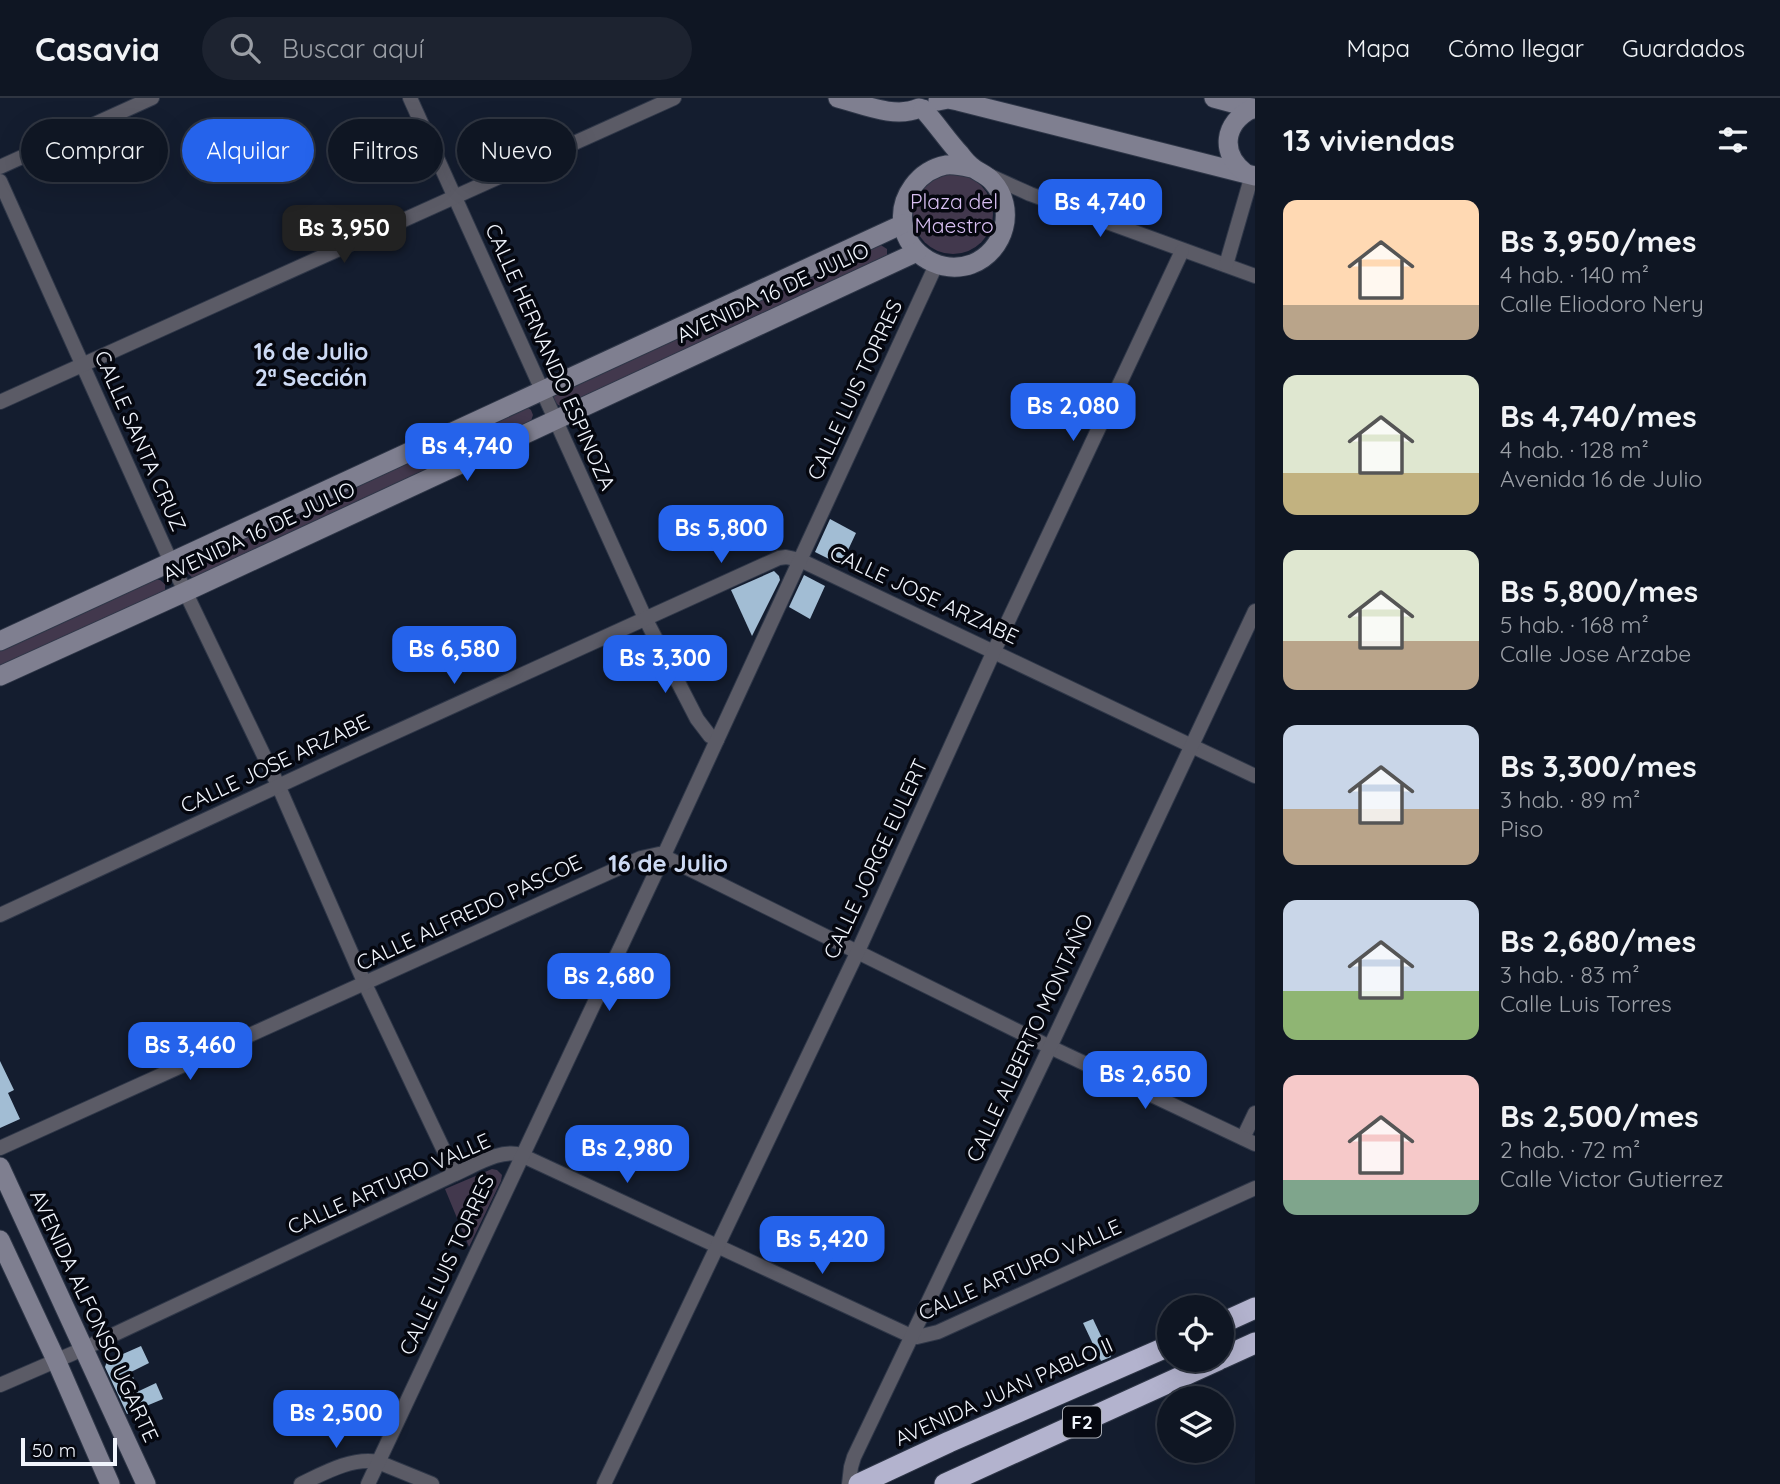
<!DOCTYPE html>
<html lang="es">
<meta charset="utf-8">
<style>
:root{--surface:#0f1623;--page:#1d2330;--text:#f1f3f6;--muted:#9b9fa6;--line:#2f3541;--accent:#2563eb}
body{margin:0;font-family:Quicksand,sans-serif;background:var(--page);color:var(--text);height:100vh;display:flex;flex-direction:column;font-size:26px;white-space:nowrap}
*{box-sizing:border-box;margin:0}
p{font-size:23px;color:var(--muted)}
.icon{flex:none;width:38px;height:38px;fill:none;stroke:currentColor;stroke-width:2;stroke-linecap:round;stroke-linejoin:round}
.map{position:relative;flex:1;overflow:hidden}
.sheet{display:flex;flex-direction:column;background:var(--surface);width:525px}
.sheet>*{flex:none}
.banner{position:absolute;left:21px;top:21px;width:665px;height:63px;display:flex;gap:14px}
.tools{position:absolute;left:1157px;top:1197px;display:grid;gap:14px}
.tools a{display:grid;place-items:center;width:77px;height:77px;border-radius:50%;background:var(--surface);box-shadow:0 7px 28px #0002,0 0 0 2px var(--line);font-size:35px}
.scale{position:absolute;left:21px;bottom:18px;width:96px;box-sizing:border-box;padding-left:7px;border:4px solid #f1f5fd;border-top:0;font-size:19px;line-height:24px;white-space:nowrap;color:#f1f5fd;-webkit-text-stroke:5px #05070f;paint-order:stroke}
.price{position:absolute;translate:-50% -60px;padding:0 16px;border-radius:14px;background:var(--accent);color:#fff;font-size:23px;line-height:46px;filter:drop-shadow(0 2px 4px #0008)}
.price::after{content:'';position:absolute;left:50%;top:42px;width:21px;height:16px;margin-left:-10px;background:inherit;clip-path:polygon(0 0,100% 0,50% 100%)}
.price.current{background:#222;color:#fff}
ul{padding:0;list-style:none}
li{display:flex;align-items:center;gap:21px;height:175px;padding:0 28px}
li span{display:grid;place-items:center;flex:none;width:196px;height:140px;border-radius:14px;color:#555}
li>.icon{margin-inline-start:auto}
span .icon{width:84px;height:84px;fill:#fffc;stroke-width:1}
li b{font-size:30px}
h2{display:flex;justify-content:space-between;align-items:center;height:84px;padding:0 28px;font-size:30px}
.pill{padding:0 24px;border-radius:32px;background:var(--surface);box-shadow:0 7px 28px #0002,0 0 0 2px var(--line);font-size:24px;line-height:63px}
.pill.current{background:var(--accent);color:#fff}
header{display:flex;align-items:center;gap:42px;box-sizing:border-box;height:98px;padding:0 35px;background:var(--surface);border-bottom:2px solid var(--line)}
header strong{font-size:33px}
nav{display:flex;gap:38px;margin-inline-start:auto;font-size:24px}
.search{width:490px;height:63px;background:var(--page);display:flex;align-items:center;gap:18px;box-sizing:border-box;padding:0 24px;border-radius:38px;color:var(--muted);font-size:26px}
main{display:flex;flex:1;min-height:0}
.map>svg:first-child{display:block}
.green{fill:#42384d}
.building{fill:#a2bdd4}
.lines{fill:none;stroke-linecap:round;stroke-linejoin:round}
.street-casing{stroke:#2f3748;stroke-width:16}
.secondary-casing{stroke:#2f3748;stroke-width:21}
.highway-casing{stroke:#2f3748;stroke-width:23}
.street{stroke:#5b5b66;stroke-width:14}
.secondary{stroke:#7f7f90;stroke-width:19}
.highway{stroke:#b3b3ce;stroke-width:21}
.labels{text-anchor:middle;stroke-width:7;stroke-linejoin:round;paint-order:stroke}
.shield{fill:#05070f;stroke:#aaaeb6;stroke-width:2}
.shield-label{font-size:19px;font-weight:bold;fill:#f1f5fd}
.park-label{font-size:21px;fill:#d8bff2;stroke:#05070f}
.street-label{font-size:21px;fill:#f1f5fd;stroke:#05070f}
.neighbourhood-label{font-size:23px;font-weight:bold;fill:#cddaf4;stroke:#05070f}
.quarter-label{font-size:24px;font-weight:bold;fill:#cddaf4;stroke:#05070f}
</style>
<header>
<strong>Casavia</strong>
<div class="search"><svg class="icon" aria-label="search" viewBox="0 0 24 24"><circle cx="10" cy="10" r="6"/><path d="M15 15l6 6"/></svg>Buscar aquí</div>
<nav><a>Mapa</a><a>Cómo llegar</a><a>Guardados</a></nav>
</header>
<main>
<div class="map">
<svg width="1255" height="1386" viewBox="0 0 1255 1386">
<rect width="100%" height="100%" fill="#141d2f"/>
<g class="green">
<circle cx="953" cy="116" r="40"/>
<path d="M876 144 887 151V159L565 309 558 307 553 301V295Z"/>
<path d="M527 309 531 312 533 317 530 326 194 481 186 474V467Z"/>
<path d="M155 481 160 482 165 486V492L161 496 0 568V552Z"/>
<path d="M492 1071 497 1072 502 1077 501 1083 469 1149 445 1091Z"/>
</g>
<g class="building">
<path d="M830 421 856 435 841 467 815 454Z"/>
<path d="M774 473 779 478 780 482 752 538 731 492Z"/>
<path d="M804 477 825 488 810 521 789 509Z"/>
<path d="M0 963 14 992 8 995 20 1021 0 1030Z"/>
<path d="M1093 1221 1111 1259 1101 1263 1083 1225Z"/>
<path d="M141 1248 149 1265 131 1274 139 1293 156 1285 163 1301 127 1316 105 1269 107 1263Z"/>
</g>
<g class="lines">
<defs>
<g id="street">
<path d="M410 0 645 520 697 621 710 638 717 642"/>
<path d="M0 69 152 0"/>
<path d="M988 77 1030 96 1255 178"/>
<path d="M0 83 171 464 278 687 365 886 455 1076"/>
<path d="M1226 167 1252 77"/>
<path d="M0 304 674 0"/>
<path d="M0 817C259 696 518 577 779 460L786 459 800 462 1255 678"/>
<path d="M1243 1040 1255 1015"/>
<path d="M0 1050 641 760 659 756 1050 949 1255 1046"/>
<path d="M0 1287 83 1251 455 1076C474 1068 501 1050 521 1057L911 1238 917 1239 938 1234 1255 1090"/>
<path d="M301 1386C324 1375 352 1359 378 1364L432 1386"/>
<path d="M368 1386 664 757 936 167"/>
<path d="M604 1386 858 853 994 553 1182 153"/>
<path d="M849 1386 851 1369 854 1359 1050 949 1255 513"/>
</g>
<g id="secondary">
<path d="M838 0C862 6 895 21 919 10"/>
<path d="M1214 0 1255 11"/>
<path d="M938 3 948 1 958 3 1255 78"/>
<path d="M923 11C936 25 947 42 960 56 963 60 967 65 971 68 977 74 986 76 992 83 1017 110 1005 153 972 166 942 177 908 158 903 126 899 99 919 72 946 67 955 66 963 68 972 70"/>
<path d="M1245 75C1220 55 1223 25 1253 10"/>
<path d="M0 543 903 126"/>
<path d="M0 578 185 494 917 154"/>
<path d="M0 1069 146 1386"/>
<path d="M0 1142 56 1262 110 1386"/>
</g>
<g id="highway">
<path d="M1222 1225 1255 1210"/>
<path d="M1222 1260 1255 1245"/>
<path d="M859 1386 949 1344 1169 1248"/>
<path d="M945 1386 1218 1262"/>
</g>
</defs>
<use href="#street" class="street-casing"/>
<use href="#secondary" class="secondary-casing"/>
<use href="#highway" class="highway-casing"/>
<use href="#street" class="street"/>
<use href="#secondary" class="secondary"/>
<use href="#highway" class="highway"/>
</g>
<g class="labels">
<rect class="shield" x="1063" y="1308.5" width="38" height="31" rx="5"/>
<g class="shield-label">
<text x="1082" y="1331">F2</text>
</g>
<g class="park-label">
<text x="954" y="111">Plaza del<tspan x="954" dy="24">Maestro</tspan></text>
</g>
<g class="street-label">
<text transform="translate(773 195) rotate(-25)" y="7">AVENIDA 16 DE JULIO</text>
<text transform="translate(550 259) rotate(66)" y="7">CALLE HERNANDO ESPINOZA</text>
<text transform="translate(855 292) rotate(-65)" y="7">CALLE LUIS TORRES</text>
<text transform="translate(140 343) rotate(66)" y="7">CALLE SANTA CRUZ</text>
<text transform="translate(259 434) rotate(-25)" y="7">AVENIDA 16 DE JULIO</text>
<text transform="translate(924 497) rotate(25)" y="7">CALLE JOSE ARZABE</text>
<text transform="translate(275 666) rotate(-25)" y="7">CALLE JOSE ARZABE</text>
<text transform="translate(876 761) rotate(-65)" y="7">CALLE JORGE EULERT</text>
<text transform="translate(469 815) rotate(-25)" y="7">CALLE ALFREDO PASCOE</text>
<text transform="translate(1030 940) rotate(-65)" y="7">CALLE ALBERTO MONTAÑO</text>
<text transform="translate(389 1086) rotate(-24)" y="7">CALLE ARTURO VALLE</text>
<text transform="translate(447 1167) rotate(-65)" y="7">CALLE LUIS TORRES</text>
<text transform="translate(1020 1172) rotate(-24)" y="7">CALLE ARTURO VALLE</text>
<text transform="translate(94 1218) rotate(65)" y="7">AVENIDA ALFONSO UGARTE</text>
<text transform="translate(1004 1294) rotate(-24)" y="7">AVENIDA JUAN PABLO II</text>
</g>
<g class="neighbourhood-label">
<text x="311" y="262">16 de Julio<tspan x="311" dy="26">2ª Sección</tspan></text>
</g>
<g class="quarter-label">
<text x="668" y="774">16 de Julio</text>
</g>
</g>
</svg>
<div class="tools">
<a><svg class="icon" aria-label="locate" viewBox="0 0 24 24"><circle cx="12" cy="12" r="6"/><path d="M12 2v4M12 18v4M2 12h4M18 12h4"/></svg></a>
<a><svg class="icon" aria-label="layers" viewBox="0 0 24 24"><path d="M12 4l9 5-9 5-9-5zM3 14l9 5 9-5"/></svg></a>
</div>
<div class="scale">50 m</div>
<b class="price" style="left:1100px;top:141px">Bs 4,740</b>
<b class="price current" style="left:344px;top:167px">Bs 3,950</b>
<b class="price" style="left:1073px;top:345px">Bs 2,080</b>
<b class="price" style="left:467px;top:385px">Bs 4,740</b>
<b class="price" style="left:721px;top:467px">Bs 5,800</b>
<b class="price" style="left:454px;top:588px">Bs 6,580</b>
<b class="price" style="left:665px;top:597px">Bs 3,300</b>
<b class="price" style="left:609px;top:915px">Bs 2,680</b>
<b class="price" style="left:190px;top:984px">Bs 3,460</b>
<b class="price" style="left:1145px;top:1013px">Bs 2,650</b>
<b class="price" style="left:627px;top:1087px">Bs 2,980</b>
<b class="price" style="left:822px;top:1178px">Bs 5,420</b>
<b class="price" style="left:336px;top:1352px">Bs 2,500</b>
<div class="banner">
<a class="pill">Comprar</a>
<a class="pill current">Alquilar</a>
<a class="pill">Filtros</a>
<a class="pill">Nuevo</a>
</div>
</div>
<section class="sheet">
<h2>13 viviendas<svg class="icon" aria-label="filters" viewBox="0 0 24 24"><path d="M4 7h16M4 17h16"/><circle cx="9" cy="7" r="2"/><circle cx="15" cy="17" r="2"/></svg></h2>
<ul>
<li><span style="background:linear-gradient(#ffd9b3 75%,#b9a48a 0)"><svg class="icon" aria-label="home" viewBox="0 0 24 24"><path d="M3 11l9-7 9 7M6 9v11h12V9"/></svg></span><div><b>Bs 3,950/mes</b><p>4 hab. · 140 m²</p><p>Calle Eliodoro Nery</p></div></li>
<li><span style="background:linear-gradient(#dfe7d0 70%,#c2b280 0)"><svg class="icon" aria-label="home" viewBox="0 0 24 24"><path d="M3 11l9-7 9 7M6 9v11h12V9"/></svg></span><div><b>Bs 4,740/mes</b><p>4 hab. · 128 m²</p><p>Avenida 16 de Julio</p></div></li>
<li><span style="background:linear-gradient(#dfe7d0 65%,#b9a48a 0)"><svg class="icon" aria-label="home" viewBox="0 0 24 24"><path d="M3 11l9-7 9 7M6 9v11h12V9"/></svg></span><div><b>Bs 5,800/mes</b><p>5 hab. · 168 m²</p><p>Calle Jose Arzabe</p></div></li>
<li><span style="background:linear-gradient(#c9d6e8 60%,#b9a48a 0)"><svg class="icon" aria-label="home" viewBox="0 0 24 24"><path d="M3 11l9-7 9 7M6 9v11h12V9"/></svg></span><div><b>Bs 3,300/mes</b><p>3 hab. · 89 m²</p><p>Piso</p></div></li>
<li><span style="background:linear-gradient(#c9d6e8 65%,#8fb573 0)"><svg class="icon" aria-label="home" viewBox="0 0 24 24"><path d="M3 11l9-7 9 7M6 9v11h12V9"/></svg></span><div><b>Bs 2,680/mes</b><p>3 hab. · 83 m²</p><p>Calle Luis Torres</p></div></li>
<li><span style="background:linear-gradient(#f6c9c9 75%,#7fa58c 0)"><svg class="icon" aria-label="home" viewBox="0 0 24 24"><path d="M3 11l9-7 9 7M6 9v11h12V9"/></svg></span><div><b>Bs 2,500/mes</b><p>2 hab. · 72 m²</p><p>Calle Victor Gutierrez</p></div></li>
</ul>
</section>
</main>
